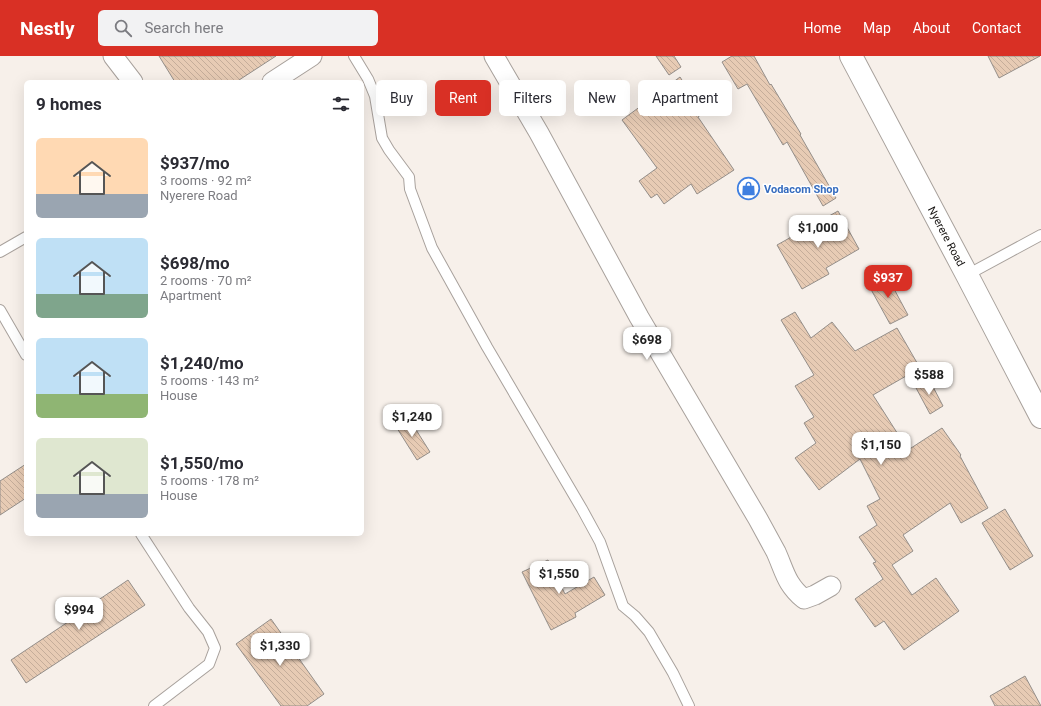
<!DOCTYPE html>
<meta charset="utf-8">
<style>
:root{--surface:#fff;--page:#f2f2f3;--text:#2b2b33;--muted:#7c7c81;--accent:#d93025}
body{margin:0;font-family:Roboto,sans-serif;background:var(--page);color:var(--text);height:100vh;display:flex;flex-direction:column;font-size:15px;white-space:nowrap}
*{box-sizing:border-box;margin:0}
p{font-size:13px;color:var(--muted)}
.icon{flex:none;width:22px;height:22px;fill:none;stroke:currentColor;stroke-width:2;stroke-linecap:round;stroke-linejoin:round}
.map{position:relative;flex:1;overflow:hidden}
.drawer{position:absolute;left:24px;top:24px;width:340px;height:456px;display:flex;flex-direction:column;background:var(--surface);border-radius:6px;box-shadow:0 4px 16px #0002}
.drawer>*{flex:none}
.guide{position:absolute;left:376px;top:24px;width:380px;height:36px;display:flex;gap:8px}
.price{position:absolute;translate:-50% -34px;padding:0 9px;border-radius:8px;background:#fff;color:#222;font-size:13px;line-height:26px;filter:drop-shadow(0 1px 2px #0008)}
.price::after{content:'';position:absolute;left:50%;top:24px;width:12px;height:9px;margin-left:-6px;background:inherit;clip-path:polygon(0 0,100% 0,50% 100%)}
.price.active{background:var(--accent);color:#fff}
ul{padding:0;list-style:none}
li{display:flex;align-items:center;gap:12px;height:100px;padding:0 12px}
li span{display:grid;place-items:center;flex:none;width:112px;height:80px;border-radius:6px;color:#555}
li>.icon{margin-inline-start:auto}
span .icon{width:48px;height:48px;fill:#fffc;stroke-width:1}
li b{font-size:17px}
h2{display:flex;justify-content:space-between;align-items:center;height:48px;padding:0 12px;font-size:17px}
.pill{padding:0 14px;border-radius:6px;background:var(--surface);box-shadow:0 4px 16px #0002;font-size:14px;line-height:36px}
.pill.active{background:var(--accent);color:#fff}
header{display:flex;align-items:center;gap:24px;box-sizing:border-box;height:56px;padding:0 20px;background:var(--accent);color:#fff}
header strong{font-size:19px}
nav{display:flex;gap:22px;margin-inline-start:auto;font-size:14px}
.search{width:280px;height:36px;background:var(--page);display:flex;align-items:center;gap:10px;box-sizing:border-box;padding:0 14px;border-radius:6px;color:var(--muted);font-size:15px}
.map>svg:first-child{display:block}
.building{fill:url(#building-back-hatch);stroke:#948e89}
.lines{fill:none;stroke-linecap:round;stroke-linejoin:round}
.service-casing{stroke:#a8a19c;stroke-width:12}
.minor-casing{stroke:#a8a19c;stroke-width:21}
.trunk-casing{stroke:#a8a19c;stroke-width:24}
.service{stroke:#fff;stroke-width:10}
.minor{stroke:#fff;stroke-width:19}
.trunk{stroke:#fff;stroke-width:22}
.labels{text-anchor:middle;stroke-width:3;stroke-linejoin:round;paint-order:stroke}
.shop-label{font-size:11px;font-weight:bold;fill:#366cbe;stroke:#fff;text-anchor:start}
.street-label{font-size:11px;fill:#161311;stroke:#fff}
</style>
<header>
<strong>Nestly</strong>
<div class="search"><svg class="icon" aria-label="search" viewBox="0 0 24 24"><circle cx="10" cy="10" r="6"/><path d="M15 15l6 6"/></svg>Search here</div>
<nav><a>Home</a><a>Map</a><a>About</a><a>Contact</a></nav>
</header>
<div class="map">
<svg width="1041" height="650" viewBox="0 0 1041 650">
<defs>
<pattern id="building-back-hatch" width="6" height="6" patternUnits="userSpaceOnUse"><rect width="6" height="6" fill="#e7cbb4"/><path d="M-1 5l2 2M0 0l6 6M5-1l2 2" fill="none" stroke="#c5ad9a"/></pattern>
</defs>
<rect width="100%" height="100%" fill="#f7f0ea"/>
<g class="building">
<path d="M159 0H276L236 26H175Z"/>
<path d="M656 0H674L681 11 669 19Z"/>
<path d="M732 0H754L770 29 771 28 801 78 800 79 836 142 823 150 787 86 783 89 747 28 738 33 722 6Z"/>
<path d="M988 0H1040L999 22Z"/>
<path d="M680 21 703 57 698 61 734 114 697 138 691 128 664 148 657 138 651 142 639 125 657 112 622 64Z"/>
<path d="M838 155 859 193 826 212 829 218 802 233 777 189Z"/>
<path d="M886 218 908 259 890 268 868 228Z"/>
<path d="M795 256 811 282 832 266 855 295 897 272 920 312 873 339 908 394 942 372 961 399 960 400 988 452 961 467 950 447 903 479 913 495 892 509 912 539 936 522 959 555 904 594 884 565 875 571 855 543 883 523 873 507 876 506 859 481 877 469 867 450 880 443 860 403 819 434 795 402 816 387 804 367 814 361 795 330 814 319 781 264Z"/>
<path d="M929 323 943 350 930 358 915 330Z"/>
<path d="M408 361 430 396 417 404 395 369Z"/>
<path d="M26 408V442L0 459V425Z"/>
<path d="M1005 453 1033 500 1010 514 982 467Z"/>
<path d="M548 504 565 538 594 521 605 539 575 557 576 561 551 574 522 516Z"/>
<path d="M128 524 145 549 26 627 11 604 83 556 82 555Z"/>
<path d="M271 563 324 638 307 650H281L236 588Z"/>
<path d="M1025 620 1041 650H995L990 640Z"/>
</g>
<g class="lines">
<defs>
<g id="service">
<path d="M354 0 368 23 375 40 382 82 389 94 409 121 410 133 432 192 487 291 582 453 600 486 623 550 635 560 649 576 673 617 689 650"/>
<path d="M0 196 26 181"/>
<path d="M967 219 1041 179"/>
<path d="M0 254 26 299"/>
<path d="M141 478 189 552 208 576 215 592 209 608 154 650"/>
</g>
<g id="minor">
<path d="M113 0 133 26"/>
<path d="M494 0 539 77 639 261 758 463C764 474 770 485 776 496 785 516 786 528 804 543L815 539 831 530"/>
<path d="M272 26 312 0"/>
</g>
<g id="trunk">
<path id="s1" d="M851 0 967 219 1041 361"/>
</g>
</defs>
<use href="#service" class="service-casing"/>
<use href="#minor" class="minor-casing"/>
<use href="#trunk" class="trunk-casing"/>
<use href="#service" class="service"/>
<use href="#minor" class="minor"/>
<use href="#trunk" class="trunk"/>
</g>
<defs>
<symbol id="shop-ring" viewBox="-11 -11 22 22"><circle r="9.5" fill="#fff" stroke="#3f7fe0" stroke-width="1.5"/><path d="M-5-2.5h2.3a2.7 3.5 0 0 1 5.4 0H5L5.5 6h-11ZM-1.5-2.5h3a1.5 2.3 0 0 0-3 0Z" fill="#3f7fe0"/></symbol>
</defs>
<g fill-rule="evenodd">
<use href="#shop-ring" x="736" y="120" width="25" height="25"/>
</g>
<g class="labels">
<g class="shop-label">
<text x="764" y="137">Vodacom Shop</text>
</g>
<g class="street-label">
<text dy="4" stroke="none"><textPath href="#s1" startOffset="204">Nyerere Road</textPath></text>
</g>
</g>
</svg>
<b class="price" style="left:818px;top:193px">$1,000</b>
<b class="price active" style="left:888px;top:243px">$937</b>
<b class="price" style="left:647px;top:305px">$698</b>
<b class="price" style="left:929px;top:340px">$588</b>
<b class="price" style="left:412px;top:382px">$1,240</b>
<b class="price" style="left:881px;top:410px">$1,150</b>
<b class="price" style="left:559px;top:539px">$1,550</b>
<b class="price" style="left:79px;top:575px">$994</b>
<b class="price" style="left:280px;top:611px">$1,330</b>
<div class="guide">
<a class="pill">Buy</a>
<a class="pill active">Rent</a>
<a class="pill">Filters</a>
<a class="pill">New</a>
<a class="pill">Apartment</a>
</div>
<section class="drawer">
<h2>9 homes<svg class="icon" aria-label="filters" viewBox="0 0 24 24"><path d="M4 7h16M4 17h16"/><circle cx="9" cy="7" r="2"/><circle cx="15" cy="17" r="2"/></svg></h2>
<ul>
<li><span style="background:linear-gradient(#ffd9b3 70%,#9aa5b1 0)"><svg class="icon" aria-label="home" viewBox="0 0 24 24"><path d="M3 11l9-7 9 7M6 9v11h12V9"/></svg></span><div><b>$937/mo</b><p>3 rooms · 92 m²</p><p>Nyerere Road</p></div></li>
<li><span style="background:linear-gradient(#bfe0f5 70%,#7fa58c 0)"><svg class="icon" aria-label="home" viewBox="0 0 24 24"><path d="M3 11l9-7 9 7M6 9v11h12V9"/></svg></span><div><b>$698/mo</b><p>2 rooms · 70 m²</p><p>Apartment</p></div></li>
<li><span style="background:linear-gradient(#bfe0f5 70%,#8fb573 0)"><svg class="icon" aria-label="home" viewBox="0 0 24 24"><path d="M3 11l9-7 9 7M6 9v11h12V9"/></svg></span><div><b>$1,240/mo</b><p>5 rooms · 143 m²</p><p>House</p></div></li>
<li><span style="background:linear-gradient(#dfe7d0 70%,#9aa5b1 0)"><svg class="icon" aria-label="home" viewBox="0 0 24 24"><path d="M3 11l9-7 9 7M6 9v11h12V9"/></svg></span><div><b>$1,550/mo</b><p>5 rooms · 178 m²</p><p>House</p></div></li>
</ul>
</section>
</div>
